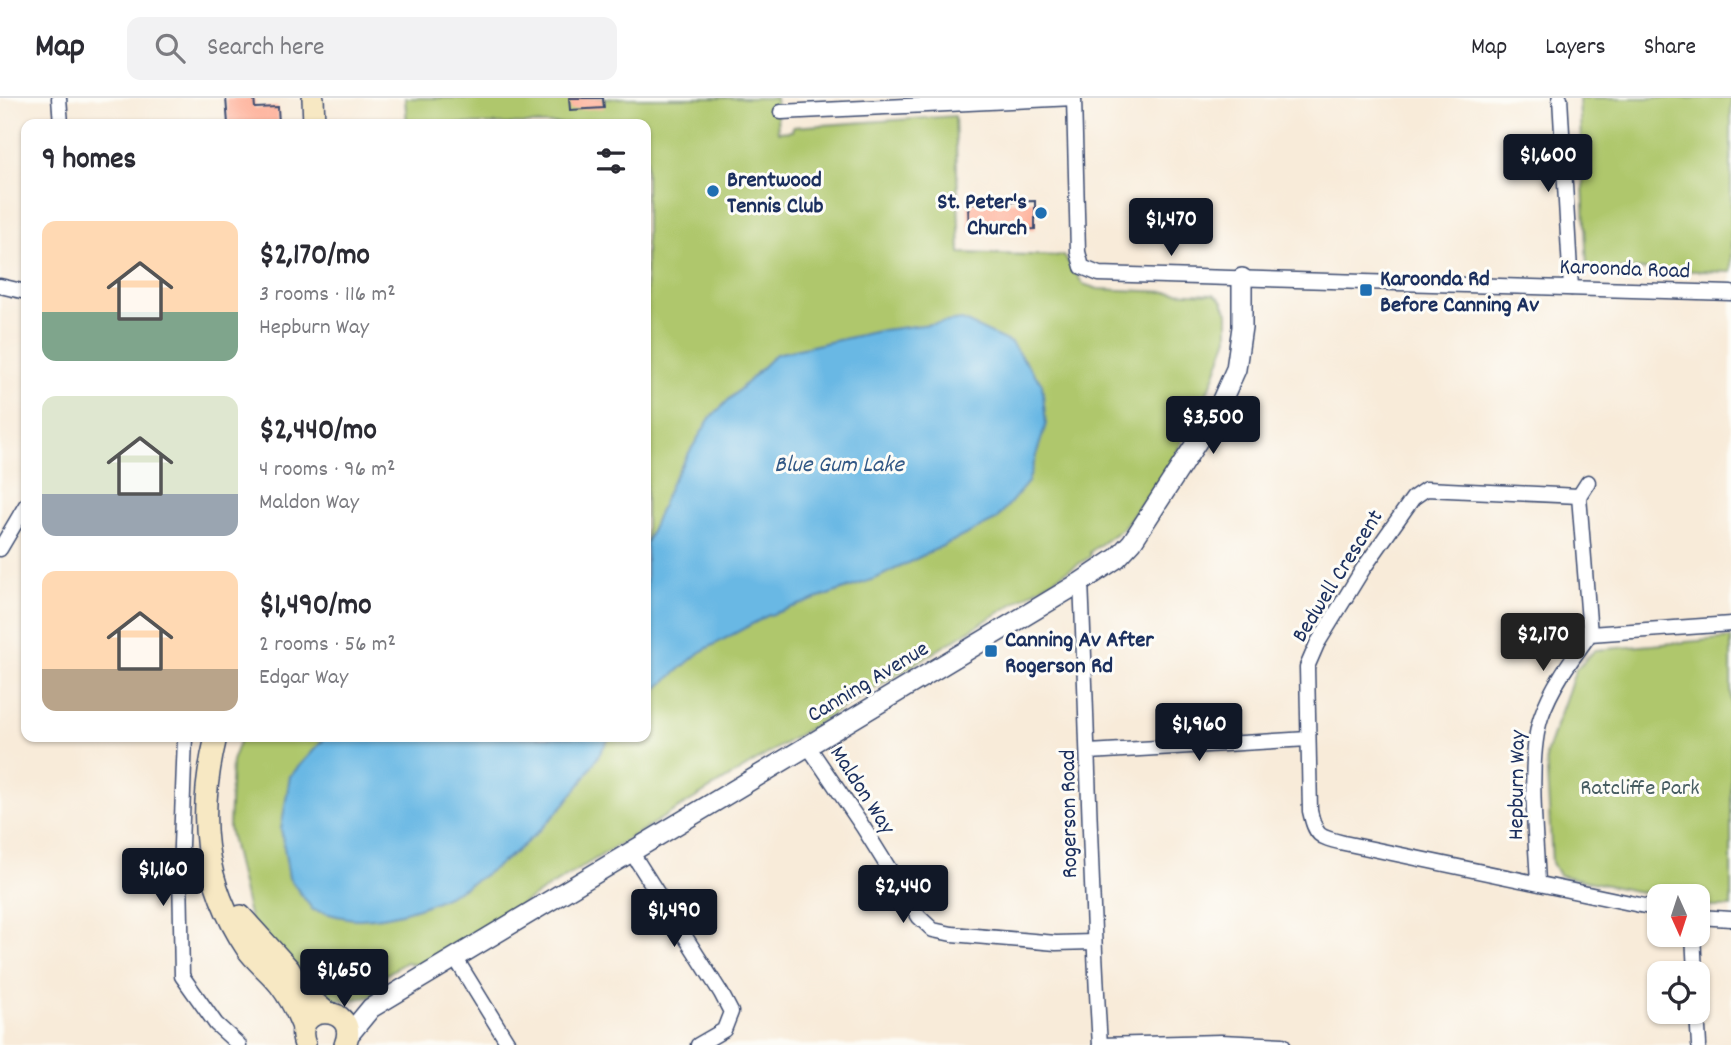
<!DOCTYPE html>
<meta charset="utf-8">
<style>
:root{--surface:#fff;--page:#f2f2f3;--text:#2b2b33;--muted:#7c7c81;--line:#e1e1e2;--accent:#111827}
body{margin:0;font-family:Dekko,sans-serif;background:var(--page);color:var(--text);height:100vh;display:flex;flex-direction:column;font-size:26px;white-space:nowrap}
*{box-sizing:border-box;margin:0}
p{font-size:23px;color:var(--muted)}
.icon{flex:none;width:38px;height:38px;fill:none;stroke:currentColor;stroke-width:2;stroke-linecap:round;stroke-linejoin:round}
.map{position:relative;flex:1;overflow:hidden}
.panel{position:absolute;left:21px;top:21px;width:630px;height:623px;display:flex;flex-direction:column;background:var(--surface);border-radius:14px;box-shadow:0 2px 5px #0004}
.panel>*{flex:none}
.needle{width:46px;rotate:177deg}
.fabs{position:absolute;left:1647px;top:786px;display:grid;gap:14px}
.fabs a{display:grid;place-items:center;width:63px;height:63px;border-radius:14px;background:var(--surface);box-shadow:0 2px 5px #0004;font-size:35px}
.price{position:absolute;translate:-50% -60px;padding:0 16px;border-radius:7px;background:var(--accent);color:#fff;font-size:23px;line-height:46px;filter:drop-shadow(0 2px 4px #0008)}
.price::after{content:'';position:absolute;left:50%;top:42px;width:21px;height:16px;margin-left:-10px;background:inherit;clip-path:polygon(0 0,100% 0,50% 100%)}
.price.active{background:#222;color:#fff}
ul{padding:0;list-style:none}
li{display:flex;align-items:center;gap:21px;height:175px;padding:0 21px}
li span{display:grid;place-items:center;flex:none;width:196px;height:140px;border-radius:14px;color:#555}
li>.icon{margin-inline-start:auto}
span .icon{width:84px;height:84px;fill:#fffc;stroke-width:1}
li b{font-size:30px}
h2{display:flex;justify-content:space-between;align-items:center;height:84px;padding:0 21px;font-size:30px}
header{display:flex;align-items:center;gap:42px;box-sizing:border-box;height:98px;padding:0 35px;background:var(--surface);border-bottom:2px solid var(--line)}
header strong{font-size:33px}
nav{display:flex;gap:38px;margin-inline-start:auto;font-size:24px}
.search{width:490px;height:63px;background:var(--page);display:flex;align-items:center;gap:18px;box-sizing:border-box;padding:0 24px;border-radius:14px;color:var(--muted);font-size:26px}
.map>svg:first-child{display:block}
.green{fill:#afc76c;stroke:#657b65;stroke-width:2}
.water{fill:#69b8e4;stroke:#4274a1;stroke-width:2}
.building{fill:#feaa92}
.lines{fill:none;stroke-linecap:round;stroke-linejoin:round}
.minor-casing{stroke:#3c4b70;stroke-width:17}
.tertiary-casing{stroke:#3c4b70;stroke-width:22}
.secondary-casing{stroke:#3c4b70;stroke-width:24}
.minor{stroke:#fff;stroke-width:14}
.tertiary{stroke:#fff;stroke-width:19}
.secondary{stroke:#f7e8c3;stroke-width:21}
.poi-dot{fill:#1f6fb2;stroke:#fdfcf7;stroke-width:2.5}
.labels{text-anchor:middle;stroke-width:6;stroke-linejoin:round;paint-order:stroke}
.poi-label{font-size:23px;font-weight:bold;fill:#1b2f5e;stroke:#fdfcf7;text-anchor:start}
.street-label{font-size:23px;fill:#1b2f5e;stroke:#fdfcf7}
.park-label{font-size:23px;fill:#475d62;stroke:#fdfcf7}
.water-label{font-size:24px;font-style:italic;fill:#325886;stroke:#fdfcf7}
</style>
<header>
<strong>Map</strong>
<div class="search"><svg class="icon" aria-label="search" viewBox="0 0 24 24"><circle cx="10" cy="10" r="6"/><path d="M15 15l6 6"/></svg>Search here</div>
<nav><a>Map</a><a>Layers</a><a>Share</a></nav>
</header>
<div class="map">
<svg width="1731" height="947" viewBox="0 0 1731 947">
<rect width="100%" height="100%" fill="#fdfcf7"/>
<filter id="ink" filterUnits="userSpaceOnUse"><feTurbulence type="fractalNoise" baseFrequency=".0143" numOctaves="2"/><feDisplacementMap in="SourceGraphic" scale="14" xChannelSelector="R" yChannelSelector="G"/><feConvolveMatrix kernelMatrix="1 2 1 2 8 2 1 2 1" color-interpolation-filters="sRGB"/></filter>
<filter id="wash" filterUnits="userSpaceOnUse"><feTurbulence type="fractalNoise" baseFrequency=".00686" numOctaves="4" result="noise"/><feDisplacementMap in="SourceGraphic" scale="28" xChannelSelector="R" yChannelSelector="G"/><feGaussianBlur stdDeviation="1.57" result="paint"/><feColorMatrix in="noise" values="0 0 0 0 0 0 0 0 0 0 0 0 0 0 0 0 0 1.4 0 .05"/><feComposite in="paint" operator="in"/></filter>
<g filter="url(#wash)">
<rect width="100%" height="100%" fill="#f8ebd9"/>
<g class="green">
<path d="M405 0H776L778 34 792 33 793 29 955 18 960 155 1064 158 1083 186 1098 191 1214 196 1222 202 1228 215V239L1213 282 1170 367 1123 430 1090 454V459L425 865 419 868 406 864 374 884 375 895 369 899 348 902 331 901 318 892 251 826 229 730 232 663 241 639H646V26H407Z"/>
<path d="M1579 0H1731V174L1587 170Z"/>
<path d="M1731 540V809H1712L1698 806V798H1659L1559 777 1552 765 1546 656 1576 571 1595 552Z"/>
</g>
<g class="water">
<path d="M962 222 1011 245 1042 286 1046 326 1028 384 996 422 877 480 767 518 700 554 646 600V445L672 383 710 320 776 256 883 232Z"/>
<path d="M326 639H610C598 657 588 677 575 693 524 757 444 818 360 821 345 822 327 815 313 812L289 780 281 731 290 678Z"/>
</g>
<g id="blocks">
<g class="building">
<path d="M226 0H254L255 10 278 9 279 26H228Z"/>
<path d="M569 0H603L604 10 570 12Z"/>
<path d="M1035 103V131L969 133 968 105Z"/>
</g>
</g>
</g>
<g filter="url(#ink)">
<use href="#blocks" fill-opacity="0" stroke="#3c4b70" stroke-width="2"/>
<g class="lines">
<defs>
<g id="minor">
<path d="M59 0 61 26"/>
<path d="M1074 0 1078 154 1082 169 1099 176 1731 195"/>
<path d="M1560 0 1571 190"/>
<path d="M781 14 1074 0"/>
<path d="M0 188 26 194"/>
<path d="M1579 398 1588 384"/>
<path d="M0 451 26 407"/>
<path d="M1081 484C1088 639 1090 793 1100 947"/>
<path d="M1590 536 1579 398 1426 391 1413 400 1363 471 1317 546 1307 569 1310 713C1316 739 1319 739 1344 745L1659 811"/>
<path d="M185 639 180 774 182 878 216 926 239 947"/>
<path d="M808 648 863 729 919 819 933 832 952 836 1056 845 1093 844"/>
<path d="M1089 654 1308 641"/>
<path d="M632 755 721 895 731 914 724 932 698 947"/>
<path d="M1538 785C1536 740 1527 661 1541 619 1551 589 1571 562 1590 536L1731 526"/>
<path d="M1698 819 1731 821"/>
<path d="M1693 836 1695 875"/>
<path d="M456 861 509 947"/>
<path d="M1697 914 1699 947"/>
<path d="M1100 947 1221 944 1283 947"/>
</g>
<path id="tertiary" d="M348 938 371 910 1081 484 1117 460 1132 444 1217 313 1236 271 1242 229V180"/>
<g id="secondary">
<path d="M313 0 314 26"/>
<path d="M216 639C197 716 202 783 247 851 256 864 270 874 280 887 290 900 297 914 303 929"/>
<path d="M241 818 289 871 301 893 326 914"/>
<path d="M305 947C289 903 362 905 345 947"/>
</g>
</defs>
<use href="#minor" class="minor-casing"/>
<use href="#tertiary" class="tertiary-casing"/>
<use href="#secondary" class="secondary-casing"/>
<use href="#minor" class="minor"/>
<use href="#tertiary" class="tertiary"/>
<use href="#secondary" class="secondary"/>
</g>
</g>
<g class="poi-dot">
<circle cx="713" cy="93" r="7"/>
<circle cx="1041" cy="115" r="7"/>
<rect x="1359" y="185" width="14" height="14" rx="3.5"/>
<rect x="984" y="546" width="14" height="14" rx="3.5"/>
</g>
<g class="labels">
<g class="poi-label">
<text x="727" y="88">Brentwood<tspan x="727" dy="26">Tennis Club</tspan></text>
<text x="1027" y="110" text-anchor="end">St. Peter's<tspan x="1027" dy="26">Church</tspan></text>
<text x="1380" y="187">Karoonda Rd<tspan x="1380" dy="26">Before Canning Av</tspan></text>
<text x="1005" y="548">Canning Av After<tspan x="1005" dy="26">Rogerson Rd</tspan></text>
</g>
<g class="street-label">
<text transform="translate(1625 169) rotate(2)" y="8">Karoonda Road</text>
<text transform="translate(1336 477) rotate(-58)" y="8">Bedwell Crescent</text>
<text transform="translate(867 582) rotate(-31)" y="8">Canning Avenue</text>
<text transform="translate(1515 687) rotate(-89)" y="8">Hepburn Way</text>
<text transform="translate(864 691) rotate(57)" y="8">Maldon Way</text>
<text transform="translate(1067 716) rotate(-91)" y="8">Rogerson Road</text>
</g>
<g class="park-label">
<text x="1640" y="696">Ratcliffe Park</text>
</g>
<g class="water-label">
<text x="839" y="373">Blue Gum Lake</text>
</g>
</g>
</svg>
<div class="fabs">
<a><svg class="needle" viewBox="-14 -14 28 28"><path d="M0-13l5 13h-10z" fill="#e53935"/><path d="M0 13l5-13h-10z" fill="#7c7c81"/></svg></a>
<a><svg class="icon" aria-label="locate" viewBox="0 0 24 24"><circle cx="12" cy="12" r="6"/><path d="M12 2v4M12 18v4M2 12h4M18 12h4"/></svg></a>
</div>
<b class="price" style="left:1548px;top:96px">$1,600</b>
<b class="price" style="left:1171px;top:160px">$1,470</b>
<b class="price" style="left:1213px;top:358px">$3,500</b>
<b class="price active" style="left:1543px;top:575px">$2,170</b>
<b class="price" style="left:1199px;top:665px">$1,960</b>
<b class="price" style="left:163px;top:810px">$1,160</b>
<b class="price" style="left:903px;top:827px">$2,440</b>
<b class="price" style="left:674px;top:851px">$1,490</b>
<b class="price" style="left:344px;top:911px">$1,650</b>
<section class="panel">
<h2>9 homes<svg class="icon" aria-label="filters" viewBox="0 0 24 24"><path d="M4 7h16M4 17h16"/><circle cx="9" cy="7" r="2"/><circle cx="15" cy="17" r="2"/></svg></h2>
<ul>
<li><span style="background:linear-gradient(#ffd9b3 65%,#7fa58c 0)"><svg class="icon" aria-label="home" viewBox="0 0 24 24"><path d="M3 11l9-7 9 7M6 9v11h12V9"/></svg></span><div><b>$2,170/mo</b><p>3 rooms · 116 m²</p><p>Hepburn Way</p></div></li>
<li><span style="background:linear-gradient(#dfe7d0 70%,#9aa5b1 0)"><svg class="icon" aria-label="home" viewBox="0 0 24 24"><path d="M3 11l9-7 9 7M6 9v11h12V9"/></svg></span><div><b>$2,440/mo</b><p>4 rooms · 96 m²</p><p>Maldon Way</p></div></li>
<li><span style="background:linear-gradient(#ffd9b3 70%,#b9a48a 0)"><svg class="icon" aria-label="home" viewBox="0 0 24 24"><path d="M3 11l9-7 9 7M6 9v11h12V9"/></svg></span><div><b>$1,490/mo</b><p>2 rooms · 56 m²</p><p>Edgar Way</p></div></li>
</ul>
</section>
</div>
